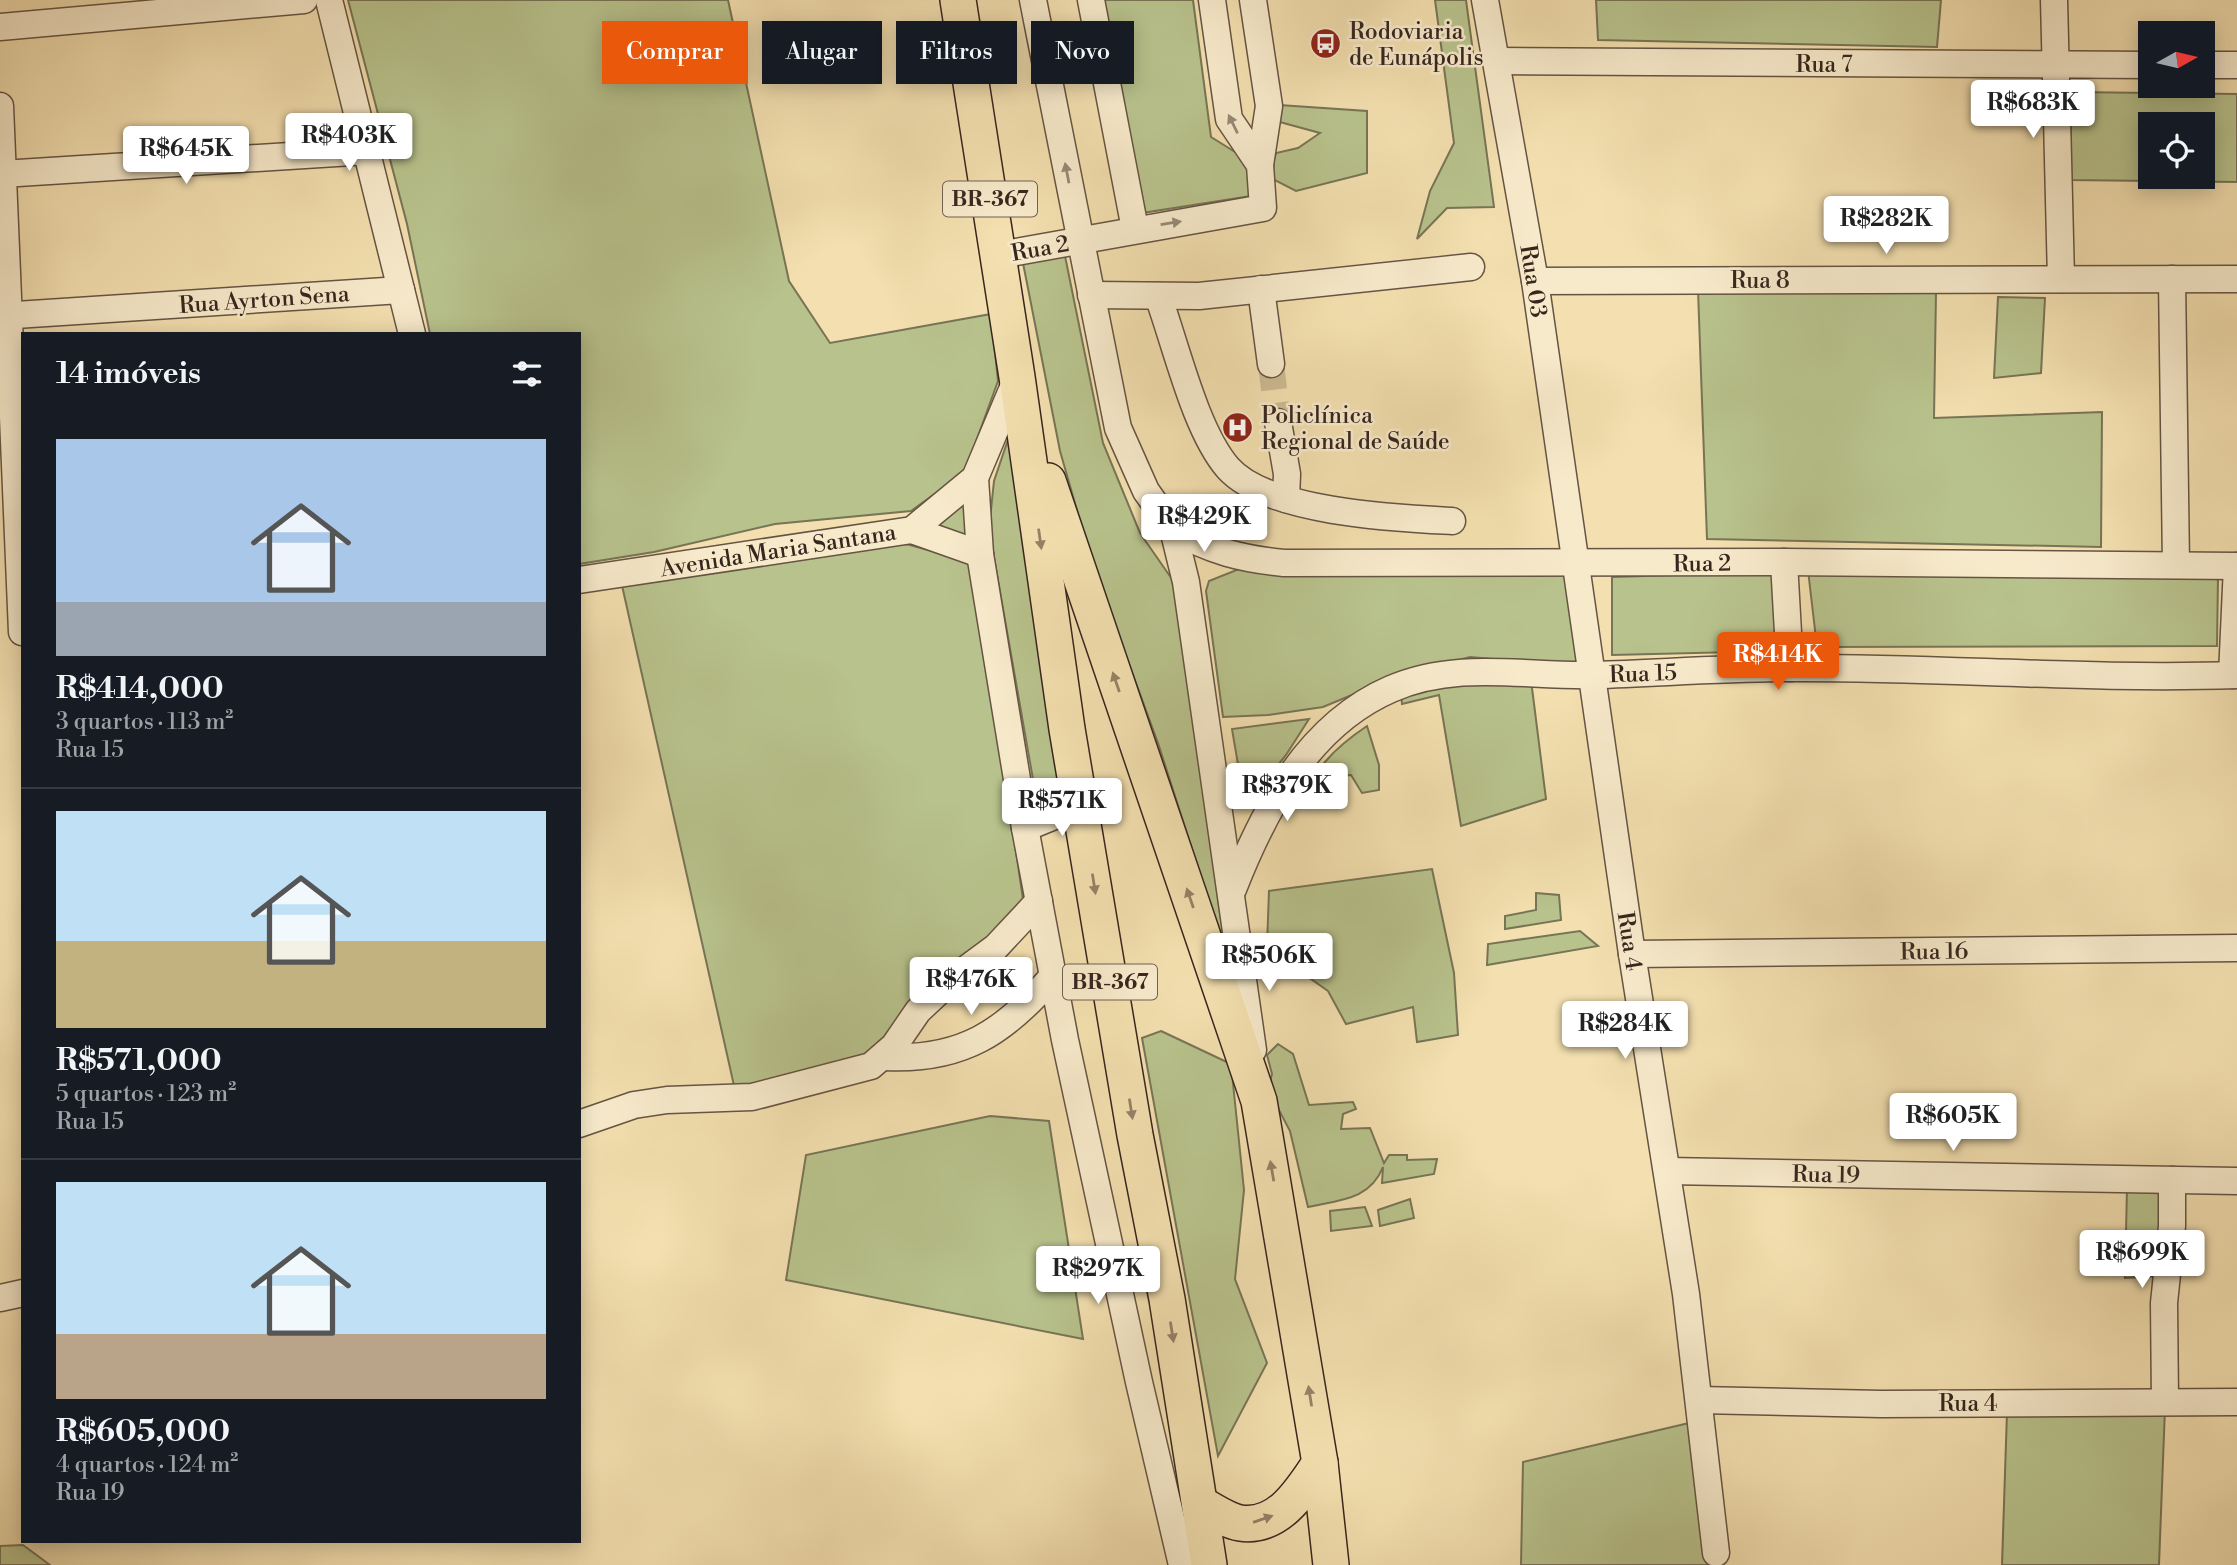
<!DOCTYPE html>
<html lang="pt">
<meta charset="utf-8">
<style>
:root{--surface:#171b24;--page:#242831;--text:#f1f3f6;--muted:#9ea1a6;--line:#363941;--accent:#ea580c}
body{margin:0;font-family:"Libre Bodoni",serif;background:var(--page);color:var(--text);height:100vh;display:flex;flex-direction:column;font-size:26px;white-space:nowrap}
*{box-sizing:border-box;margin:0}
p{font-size:23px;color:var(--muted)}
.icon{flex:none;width:38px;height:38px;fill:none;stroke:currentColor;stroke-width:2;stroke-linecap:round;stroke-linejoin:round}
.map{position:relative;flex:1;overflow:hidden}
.sheet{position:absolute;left:21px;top:332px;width:560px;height:1211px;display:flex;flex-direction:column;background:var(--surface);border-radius:0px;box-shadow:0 4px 18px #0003}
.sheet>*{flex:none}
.guide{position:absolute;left:602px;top:21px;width:665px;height:63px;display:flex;gap:14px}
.needle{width:46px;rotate:82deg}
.tools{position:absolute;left:2138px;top:21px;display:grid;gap:14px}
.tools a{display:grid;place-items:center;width:77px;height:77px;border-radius:0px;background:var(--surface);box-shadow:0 4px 18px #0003;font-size:35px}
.price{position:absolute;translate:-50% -60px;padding:0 16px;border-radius:7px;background:#fff;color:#222;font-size:23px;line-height:46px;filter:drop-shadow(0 2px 4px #0008)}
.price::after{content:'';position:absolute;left:50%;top:42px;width:21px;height:16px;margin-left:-10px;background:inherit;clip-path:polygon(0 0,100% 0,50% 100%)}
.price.selected{background:var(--accent);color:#fff}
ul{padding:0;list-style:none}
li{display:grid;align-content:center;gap:14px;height:371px;padding:0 35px}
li+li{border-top:2px solid var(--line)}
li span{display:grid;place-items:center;height:217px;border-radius:0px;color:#555}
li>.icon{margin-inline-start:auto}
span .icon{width:126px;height:126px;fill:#fffc;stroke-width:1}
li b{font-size:30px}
h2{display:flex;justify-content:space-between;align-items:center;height:84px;padding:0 35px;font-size:30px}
.chip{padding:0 24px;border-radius:0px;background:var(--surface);box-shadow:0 4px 18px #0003;font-size:24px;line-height:63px}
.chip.selected{background:var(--accent);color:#fff}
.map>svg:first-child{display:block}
.green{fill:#b8c28c;stroke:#787456;stroke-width:2;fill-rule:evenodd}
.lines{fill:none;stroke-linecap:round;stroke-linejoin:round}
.minor-tunnel{stroke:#cdba92;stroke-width:26;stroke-dasharray:26 13;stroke-linecap:butt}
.minor-casing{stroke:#665443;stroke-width:29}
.major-casing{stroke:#37261f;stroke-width:38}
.minor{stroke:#f7eacb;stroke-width:26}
.major{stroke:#f3dfaf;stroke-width:35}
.oneway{fill:#978875}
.oneway2{fill:#958267}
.labels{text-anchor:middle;stroke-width:5;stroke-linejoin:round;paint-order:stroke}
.shield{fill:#f7eacb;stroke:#716153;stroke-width:2}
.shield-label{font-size:21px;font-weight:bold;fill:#37261f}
.poi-label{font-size:23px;fill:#37261f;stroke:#f7eacb;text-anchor:start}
.street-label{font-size:23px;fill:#37261f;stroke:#f7eacb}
</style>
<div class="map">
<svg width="2237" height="1565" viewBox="0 0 2237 1565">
<rect width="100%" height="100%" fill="#f3dfaf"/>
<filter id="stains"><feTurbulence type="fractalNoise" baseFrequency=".00286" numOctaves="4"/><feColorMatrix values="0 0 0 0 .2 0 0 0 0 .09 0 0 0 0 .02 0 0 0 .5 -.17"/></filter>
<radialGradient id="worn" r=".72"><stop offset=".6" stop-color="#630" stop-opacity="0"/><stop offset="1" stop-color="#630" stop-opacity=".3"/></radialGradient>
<g class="green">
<path d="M348 0H728L789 281 830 343 991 314 998 381 965 472 911 511 775 524 654 552 579 564V334H430L407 224Z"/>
<path d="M1101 0H1193L1211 137 1248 160 1251 196 1142 213Z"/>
<path d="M1435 0H1466L1494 207 1447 208 1417 239 1430 191 1454 143Z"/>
<path d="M1596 0H1941L1937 47 1598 40Z"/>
<path d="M2071 92 2237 94V182L2070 180ZM2151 124H2203V177H2151Z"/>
<path d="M1279 105 1367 111V173L1296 191 1269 177 1276 153 1298 148 1320 133 1276 121Z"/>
<path d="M1065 256 1103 443 1140 533 1174 582 1226 955 1158 743 1093 566 1060 451 1023 263Z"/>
<path d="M1698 290 1936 292 1934 418 2102 412 2101 547 1707 539Z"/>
<path d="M1998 297 2045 298 2041 373 1994 378Z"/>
<path d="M1016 416 1071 783 1051 791 1034 785 989 529 994 481Z"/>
<path d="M975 478 980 554 912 530Z"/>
<path d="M906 544 973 562 1023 899 885 1057 737 1099 621 581Z"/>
<path d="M1239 569 1571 574 1580 667 1470 657 1400 675 1323 707 1268 715 1223 717 1206 591 1209 581Z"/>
<path d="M1808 570 2218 577 2217 646 1817 647Z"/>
<path d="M1778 572V651L1612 655V577Z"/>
<path d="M1531 680 1546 799 1461 826 1439 695 1402 704 1401 694 1437 681Z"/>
<path d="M1309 719 1286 755 1245 806 1232 729Z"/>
<path d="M1367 726 1379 765V790L1362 793 1351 775 1335 776 1324 787V804L1297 807C1316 769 1331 750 1367 726Z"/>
<path d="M1432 869 1454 973 1458 1035 1417 1042 1413 1007 1346 1024 1328 991 1298 970 1266 974 1269 891Z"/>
<path d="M1536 893 1559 895 1561 920 1505 929V916L1536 910Z"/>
<path d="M1580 931 1598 946 1487 965 1488 944Z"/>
<path d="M1161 1031 1231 1064 1244 1190 1235 1279 1267 1363 1218 1456 1142 1038Z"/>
<path d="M1278 1044 1293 1054 1309 1105 1353 1102 1356 1109 1343 1114 1341 1129 1370 1128 1384 1163 1389 1155H1407V1160L1437 1159 1434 1174 1382 1183 1383 1167C1370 1200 1339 1200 1308 1207L1290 1131 1268 1089 1272 1074 1267 1055Z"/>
<path d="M990 1116 1049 1121 1083 1339 786 1280 806 1155Z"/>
<path d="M2166 1186 2160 1276 2125 1278 2127 1187Z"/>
<path d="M1410 1199 1414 1218 1380 1226 1378 1210Z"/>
<path d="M1365 1207 1372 1226 1331 1231 1330 1211Z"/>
<path d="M2165 1408 2159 1565H2002L2007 1412Z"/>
<path d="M1689 1423 1707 1565H1521L1523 1462Z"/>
<path d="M23 1545 50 1565H0V1546Z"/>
</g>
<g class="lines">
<path class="minor-tunnel" d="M1271 364 1278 422"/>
<defs>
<g id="minor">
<path d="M329 0 412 334"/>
<path d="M1033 0 1118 428 1146 491 1173 529 1186 582 1253 1050"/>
<path d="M1091 0 1135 229"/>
<path d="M1253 0 1269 106 1260 165"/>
<path d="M1485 0 1535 281 1632 954 1686 1294 1716 1553"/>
<path d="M2054 0 2061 279"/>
<path d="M0 27 304 0"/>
<path d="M1498 61 2151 65"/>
<path d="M2203 65H2237"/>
<path d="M0 106 22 632"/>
<path d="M2 174 368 151"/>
<path d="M999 255 1263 208 1260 165 1229 119 1212 0"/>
<path d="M2172 279 2176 565"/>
<path d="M1535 281 2237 279"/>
<path d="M1261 289 1271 364"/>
<path d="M1091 295 1199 296 1471 267"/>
<path d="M1158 296C1176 345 1195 430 1228 468 1267 512 1394 518 1452 521"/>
<path d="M0 316 401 290"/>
<path d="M1278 422 1287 474 1286 499"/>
<path d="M975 478 980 554 1025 828 1065 1040 1139 1382 1182 1565"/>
<path d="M1173 529C1209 551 1243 559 1284 563L1784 562 2237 566"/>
<path d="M912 530 980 554"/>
<path d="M1784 562 1790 668"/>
<path d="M579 580 912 530 975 478 1017 378"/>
<path d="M2232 675 2237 566"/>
<path d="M1025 828 1081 805"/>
<path d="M1233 889C1264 810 1308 725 1391 689 1458 660 1525 677 1595 675 1660 673 1725 668 1790 668 1939 667 2088 680 2237 675"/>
<path d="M1632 954 2237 948"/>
<path d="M885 1057C962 1061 1005 1032 1053 976"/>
<path d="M579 1124 634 1105 667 1100 752 1097 871 1066 894 1046 918 1011 950 981 996 947 1039 901"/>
<path d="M1667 1171 2237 1181"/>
<path d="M0 1298 23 1293"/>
<path d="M1699 1400 1881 1404 2237 1402"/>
<path d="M2165 1402 2164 1303 2172 1226V1180"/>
</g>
<g id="major">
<path d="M958 0 1017 377 1067 729 1135 1135 1167 1299 1209 1565"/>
<path d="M1048 481 1259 1101 1320 1463 1331 1565"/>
<path d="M1200 1504C1212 1510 1227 1521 1240 1523 1279 1529 1302 1490 1320 1463"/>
</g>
</defs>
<use href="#minor" class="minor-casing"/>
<use href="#major" class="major-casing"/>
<use href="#minor" class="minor"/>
<use href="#major" class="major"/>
</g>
<defs><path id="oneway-solid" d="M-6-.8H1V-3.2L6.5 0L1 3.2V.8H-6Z" transform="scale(1.75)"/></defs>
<g class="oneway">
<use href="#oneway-solid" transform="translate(1233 124) rotate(-116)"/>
<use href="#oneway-solid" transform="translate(1067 173) rotate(-101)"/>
<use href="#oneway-solid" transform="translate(1171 223) rotate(-9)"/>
</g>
<g class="oneway2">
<use href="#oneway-solid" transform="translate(1040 539) rotate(82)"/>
<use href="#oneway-solid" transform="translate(1116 682) rotate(-109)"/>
<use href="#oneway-solid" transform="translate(1094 884) rotate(81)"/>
<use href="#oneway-solid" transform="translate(1190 898) rotate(-109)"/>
<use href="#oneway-solid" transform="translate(1131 1109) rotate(81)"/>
<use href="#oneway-solid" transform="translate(1272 1171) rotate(-100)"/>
<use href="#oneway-solid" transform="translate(1172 1332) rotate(81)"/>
<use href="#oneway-solid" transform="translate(1310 1396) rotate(-99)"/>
<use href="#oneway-solid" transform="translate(1263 1519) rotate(-19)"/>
</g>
<defs>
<symbol id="bus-disc" viewBox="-11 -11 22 22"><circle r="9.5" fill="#8f2418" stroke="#f7eacb"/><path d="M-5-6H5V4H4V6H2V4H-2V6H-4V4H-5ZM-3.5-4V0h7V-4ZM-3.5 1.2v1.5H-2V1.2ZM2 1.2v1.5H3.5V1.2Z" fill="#fff"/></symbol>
<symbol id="hospital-disc" viewBox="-11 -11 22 22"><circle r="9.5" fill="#8f2418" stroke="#f7eacb"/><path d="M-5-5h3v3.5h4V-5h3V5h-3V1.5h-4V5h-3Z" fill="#fff"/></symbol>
</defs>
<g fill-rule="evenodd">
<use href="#bus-disc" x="1308" y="26" width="35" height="35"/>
<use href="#hospital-disc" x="1220" y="410" width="35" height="35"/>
</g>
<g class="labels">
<g class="shield">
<rect x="943" y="181.5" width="94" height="35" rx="5"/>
<rect x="1063" y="964.5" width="94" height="35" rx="5"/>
</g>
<g class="shield-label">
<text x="990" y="206">BR-367</text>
<text x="1110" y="989">BR-367</text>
</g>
<g class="poi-label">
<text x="1349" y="39">Rodoviaria<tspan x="1349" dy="26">de Eunápolis</tspan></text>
<text x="1261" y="423">Policlínica<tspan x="1261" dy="26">Regional de Saúde</tspan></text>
</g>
<g class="street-label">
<text x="1824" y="72">Rua 7</text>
<text transform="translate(1040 248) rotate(-10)" y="8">Rua 2</text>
<text x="1760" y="288">Rua 8</text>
<text transform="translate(1534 281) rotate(81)" y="8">Rua 03</text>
<text transform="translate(264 299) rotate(-4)" y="8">Rua Ayrton Sena</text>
<text transform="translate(778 550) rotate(-9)" y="8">Avenida Maria Santana</text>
<text transform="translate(1702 563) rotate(-1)" y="8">Rua 2</text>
<text transform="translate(1643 673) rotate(-2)" y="8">Rua 15</text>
<text transform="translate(1630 941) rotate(81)" y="8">Rua 4</text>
<text transform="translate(1934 951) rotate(-1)" y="8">Rua 16</text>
<text transform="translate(1826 1174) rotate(1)" y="8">Rua 19</text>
<text x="1968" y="1411">Rua 4</text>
</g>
</g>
<rect width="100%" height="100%" filter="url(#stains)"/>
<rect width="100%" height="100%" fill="url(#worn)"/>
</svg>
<div class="tools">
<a><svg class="needle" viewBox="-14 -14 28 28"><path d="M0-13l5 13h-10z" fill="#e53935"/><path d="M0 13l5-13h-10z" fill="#9ea1a6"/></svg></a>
<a><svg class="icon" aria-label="locate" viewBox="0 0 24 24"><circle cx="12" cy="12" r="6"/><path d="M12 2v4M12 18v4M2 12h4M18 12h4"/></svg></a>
</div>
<b class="price" style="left:2033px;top:140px">R$683K</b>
<b class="price" style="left:349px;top:173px">R$403K</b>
<b class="price" style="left:186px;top:186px">R$645K</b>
<b class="price" style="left:1886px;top:256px">R$282K</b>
<b class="price" style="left:1204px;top:554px">R$429K</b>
<b class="price selected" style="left:1778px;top:692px">R$414K</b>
<b class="price" style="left:1287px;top:823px">R$379K</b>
<b class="price" style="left:1062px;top:838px">R$571K</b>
<b class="price" style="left:1269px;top:993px">R$506K</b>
<b class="price" style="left:971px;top:1017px">R$476K</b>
<b class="price" style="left:1625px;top:1061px">R$284K</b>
<b class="price" style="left:1953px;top:1153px">R$605K</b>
<b class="price" style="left:2142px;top:1290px">R$699K</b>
<b class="price" style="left:1098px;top:1306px">R$297K</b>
<div class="guide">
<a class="chip selected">Comprar</a>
<a class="chip">Alugar</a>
<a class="chip">Filtros</a>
<a class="chip">Novo</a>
</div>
<section class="sheet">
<h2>14 imóveis<svg class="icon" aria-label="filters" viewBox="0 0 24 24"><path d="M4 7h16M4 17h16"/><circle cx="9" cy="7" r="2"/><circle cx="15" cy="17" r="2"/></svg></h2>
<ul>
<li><span style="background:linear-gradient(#a9c7e8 75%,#9aa5b1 0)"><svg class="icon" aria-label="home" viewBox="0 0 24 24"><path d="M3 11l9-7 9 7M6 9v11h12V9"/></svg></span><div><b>R$414,000</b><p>3 quartos · 113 m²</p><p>Rua 15</p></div></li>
<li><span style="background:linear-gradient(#bfe0f5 60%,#c2b280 0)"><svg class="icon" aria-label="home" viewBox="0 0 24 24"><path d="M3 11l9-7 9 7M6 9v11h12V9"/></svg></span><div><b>R$571,000</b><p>5 quartos · 123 m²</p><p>Rua 15</p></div></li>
<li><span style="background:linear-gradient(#bfe0f5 70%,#b9a48a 0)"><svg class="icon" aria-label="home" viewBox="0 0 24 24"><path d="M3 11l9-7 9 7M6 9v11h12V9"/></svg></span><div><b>R$605,000</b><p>4 quartos · 124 m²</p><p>Rua 19</p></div></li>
</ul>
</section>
</div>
